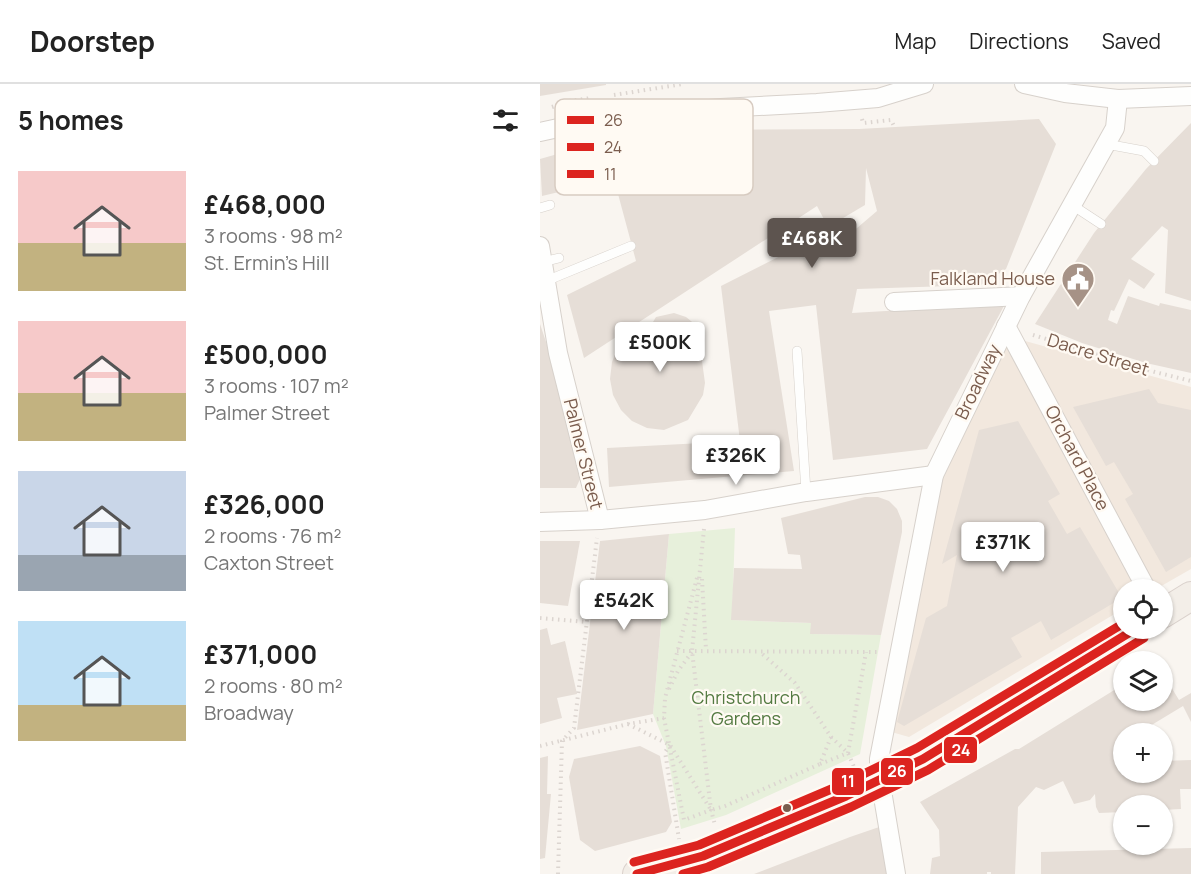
<!DOCTYPE html>
<meta charset="utf-8">
<style>
:root{--surface:#fff;--page:#f2f2f2;--text:#222;--muted:#767676;--line:#e0e0e0;--accent:#5d544f}
body{margin:0;font-family:Manrope,sans-serif;background:var(--page);color:var(--text);height:100vh;display:flex;flex-direction:column;font-size:22px;white-space:nowrap}
*{box-sizing:border-box;margin:0}
p{font-size:20px;color:var(--muted)}
.icon{flex:none;width:33px;height:33px;fill:none;stroke:currentColor;stroke-width:2;stroke-linecap:round;stroke-linejoin:round}
.map{position:relative;flex:1;overflow:hidden}
.sheet{display:flex;flex-direction:column;background:var(--surface);width:540px}
.sheet>*{flex:none}
.controls{position:absolute;left:573px;top:495px;display:grid;gap:12px}
.controls a{display:grid;place-items:center;width:60px;height:60px;border-radius:50%;background:var(--surface);box-shadow:0 2px 4px #0004;font-size:30px}
.price{position:absolute;translate:-50% -51px;padding:0 14px;border-radius:6px;background:#fff;color:#222;font-size:20px;line-height:39px;filter:drop-shadow(0 2px 3px #0008)}
.price::after{content:'';position:absolute;left:50%;top:36px;width:18px;height:14px;margin-left:-9px;background:inherit;clip-path:polygon(0 0,100% 0,50% 100%)}
.price.active{background:var(--accent);color:#fff}
ul{padding:0;list-style:none}
li{display:flex;align-items:center;gap:18px;height:150px;padding:0 18px}
li span{display:grid;place-items:center;flex:none;width:168px;height:120px;border-radius:0px;color:#555}
li>.icon{margin-inline-start:auto}
span .icon{width:72px;height:72px;fill:#fffc;stroke-width:1}
li b{font-size:26px}
h2{display:flex;justify-content:space-between;align-items:center;height:72px;padding:0 18px;font-size:26px}
header{display:flex;align-items:center;gap:36px;box-sizing:border-box;height:84px;padding:0 30px;background:var(--surface);border-bottom:2px solid var(--line)}
header strong{font-size:28px}
nav{display:flex;gap:33px;margin-inline-start:auto;font-size:21px}
main{display:flex;flex:1;min-height:0}
.map>svg:first-child{display:block}
.residential{fill:#f2e8de}
.green{fill:#e7f0db}
.building{fill:#e6ded7}
.lines{fill:none;stroke-linecap:round;stroke-linejoin:round}
.lane-casing{stroke:#d7d1cb;stroke-width:10}
.street-casing{stroke:#d7d1cb;stroke-width:20}
.primary-casing{stroke:#dad1cc;stroke-width:30}
.path{stroke:#dcd5d0;stroke-width:4;stroke-dasharray:1.5 4.5;stroke-linecap:butt}
.lane{stroke:#fefefd;stroke-width:9}
.street{stroke:#fefefd;stroke-width:18}
.primary{stroke:#f3eee8;stroke-width:28}
.bus-1-casing{stroke:#fffaf3;stroke-width:14}
.bus-2-casing{stroke:#fffaf3;stroke-width:14}
.bus-3-casing{stroke:#fffaf3;stroke-width:14}
.bus-1{stroke:#dc241f;stroke-width:9}
.bus-2{stroke:#dc241f;stroke-width:9}
.bus-3{stroke:#dc241f;stroke-width:9}
.bus-dot{fill:#7a5c4d;stroke:#fffaf3;stroke-width:2}
.labels{text-anchor:middle;stroke-width:4.5;stroke-linejoin:round;paint-order:stroke}
.poi-label{font-size:18px;fill:#7a5c4d;stroke:#fffaf3;text-anchor:end}
.street-label{font-size:18px;fill:#7a5c4d;stroke:#fffaf3}
.park-label{font-size:18px;fill:#537a41;stroke:#fffaf3}
.key{fill:#fffaf3;stroke:#d7cbc1;stroke-width:1.5}
.key-label{font-size:16px;fill:#7a5c4d}
.line-badge{stroke:#fffaf3;stroke-width:2}
.badge-label{font-size:16px;text-anchor:middle;font-weight:bold;fill:#fff}
</style>
<header>
<strong>Doorstep</strong>
<nav><a>Map</a><a>Directions</a><a>Saved</a></nav>
</header>
<main>
<section class="sheet">
<h2>5 homes<svg class="icon" aria-label="filters" viewBox="0 0 24 24"><path d="M4 7h16M4 17h16"/><circle cx="9" cy="7" r="2"/><circle cx="15" cy="17" r="2"/></svg></h2>
<ul>
<li><span style="background:linear-gradient(#f6c9c9 60%,#c2b280 0)"><svg class="icon" aria-label="home" viewBox="0 0 24 24"><path d="M3 11l9-7 9 7M6 9v11h12V9"/></svg></span><div><b>£468,000</b><p>3 rooms · 98 m²</p><p>St. Ermin's Hill</p></div></li>
<li><span style="background:linear-gradient(#f6c9c9 60%,#c2b280 0)"><svg class="icon" aria-label="home" viewBox="0 0 24 24"><path d="M3 11l9-7 9 7M6 9v11h12V9"/></svg></span><div><b>£500,000</b><p>3 rooms · 107 m²</p><p>Palmer Street</p></div></li>
<li><span style="background:linear-gradient(#c9d6e8 70%,#9aa5b1 0)"><svg class="icon" aria-label="home" viewBox="0 0 24 24"><path d="M3 11l9-7 9 7M6 9v11h12V9"/></svg></span><div><b>£326,000</b><p>2 rooms · 76 m²</p><p>Caxton Street</p></div></li>
<li><span style="background:linear-gradient(#bfe0f5 70%,#c2b280 0)"><svg class="icon" aria-label="home" viewBox="0 0 24 24"><path d="M3 11l9-7 9 7M6 9v11h12V9"/></svg></span><div><b>£371,000</b><p>2 rooms · 80 m²</p><p>Broadway</p></div></li>
</ul>
</section>
<div class="map">
<svg width="651" height="790" viewBox="0 0 651 790">
<rect width="100%" height="100%" fill="#f9f5f0"/>
<path class="residential" d="M478 255 651 303V485L616 505 584 506 583 525 369 653 348 647 404 390 466 262Z"/>
<path class="green" d="M195 444 192 536 271 539V550L341 551 320 670 186 731 141 745 126 662 113 630 129 450Z"/>
<g class="building">
<path d="M0 0H66V1L0 12Z"/>
<path d="M499 35 516 60 466 185 441 201 317 205 312 229 465 220 387 365 293 376 276 221 229 227 254 387 69 403 67 364 200 357 181 202 256 164 310 150 337 127 326 84 325 121 288 143 277 122 44 274 27 211 96 177 74 95 2 112 0 75 84 51 130 46 319 45Z"/>
<path d="M651 39V217L625 209 628 146 622 142 591 175 615 190 604 205 589 195 574 227 571 226 568 236 577 240 588 212 619 222 620 219 651 226V289L606 279 542 259 495 240 554 149 606 85Z"/>
<path d="M134 229 146 233 157 242 163 250 165 256 162 277 165 299 163 311 148 336 124 346 107 344 92 337 81 326 73 311 70 295 72 278 76 268 90 253 110 243 116 233Z"/>
<path d="M0 240 17 291 40 395 36 404H0Z"/>
<path d="M609 305 618 319 651 326V473L626 488 585 415 593 410 574 378 566 382 533 323Z"/>
<path d="M478 337 520 410 508 417 527 450 540 443 582 514 511 556 501 537 471 554 482 573 364 642 357 638 386 534 407 522 417 471 402 480 439 346Z"/>
<path d="M325 413H338L349 417 357 425 362 437V448L341 551 270 550 271 539 191 536 194 484 262 485 260 471 248 470 241 434Z"/>
<path d="M129 450 113 630 37 646 60 457Z"/>
<path d="M0 457H40L28 522 0 519Z"/>
<path d="M7 544 11 561 25 557 37 610 17 614 22 634 0 640V546Z"/>
<path d="M622 588 639 616 651 609V638L643 622 605 645 604 650H584V688H622V677L651 676V705H640L641 725 622 726V722H584V728L559 729 556 723 555 710 550 716 534 720 523 697 504 706 496 703 478 723 475 790H451V788H447V790H390L392 774 400 772 399 746 380 718 475 665H479L584 600V616H622Z"/>
<path d="M100 662 120 672 132 738 126 748 55 767 40 756 29 693 34 675Z"/>
<path d="M8 672 7 710H11L5 774 0 775V674Z"/>
<path d="M345 741 351 790H214L310 753Z"/>
<path d="M651 764V790H501V768Z"/>
</g>
<g class="lines">
<defs>
<g id="lane">
<path d="M566 60 604 67 614 77"/>
<path d="M532 121 561 140"/>
<path d="M0 124 10 121"/>
<path d="M3 178 19 174"/>
<path d="M6 197 91 162"/>
<path d="M257 267 266 408"/>
</g>
<g id="street">
<path d="M484 0 525 9 578 15 651 12"/>
<path d="M0 48 64 34 181 24 277 19 338 14 384 0"/>
<path d="M0 162 18 269 60 436"/>
<path d="M354 218 481 212"/>
<path d="M466 242 607 506"/>
<path d="M0 438 60 436 165 426 266 408 394 391"/>
<path d="M356 790 339 689V675L394 391 481 212 575 44 578 15"/>
</g>
<g id="primary">
<path d="M622 530 651 512"/>
<path d="M97 790 163 772 306 712 340 696 383 675 598 544"/>
</g>
</defs>
<use href="#lane" class="lane-casing"/>
<use href="#street" class="street-casing"/>
<use href="#primary" class="primary-casing"/>
<g class="path">
<path d="M74 11 143 0"/>
<path d="M12 23 29 17 51 14"/>
<path d="M322 35 323 39 351 36 354 42"/>
<path d="M57 99 58 104"/>
<path d="M493 251 615 288 651 297"/>
<path d="M164 445 152 567 171 726 175 741"/>
<path d="M157 494 125 614 124 634 144 736 171 726"/>
<path d="M162 495 166 566"/>
<path d="M0 534 47 538"/>
<path d="M137 567 340 568"/>
<path d="M129 605 138 587 152 568"/>
<path d="M88 640 130 661 171 726 185 722 280 680 291 653 255 599 220 568"/>
<path d="M291 653 308 669 314 683"/>
<path d="M130 661 125 668 139 755"/>
<path d="M0 662 88 640 124 634"/>
<path d="M280 680 308 669 326 568"/>
<path d="M18 790 22 657 34 644 57 454"/>
</g>
<use href="#lane" class="lane"/>
<use href="#street" class="street"/>
<use href="#primary" class="primary"/>
<defs>
<path id="bus-1" d="M97 790 163 772 306 712 383 675 597 544"/>
<path id="bus-2" d="M143 790 168 783 311 723 388 686 604 554"/>
<path id="bus-3" d="M94 778 159 761 301 701 377 664 584 539"/>
</defs>
<use href="#bus-1" class="bus-1-casing"/>
<use href="#bus-2" class="bus-2-casing"/>
<use href="#bus-3" class="bus-3-casing"/>
<use href="#bus-1" class="bus-1"/>
<use href="#bus-2" class="bus-2"/>
<use href="#bus-3" class="bus-3"/>
</g>
<defs>
<symbol id="civic-pin" viewBox="-11 -11 22 30"><path d="M0 17L-7.5 6A9.5 9.5 0 1 1 7.5 6Z" fill="#a69286" stroke="#fffaf3"/><path d="M-.6-6.5H3V-4.5H.6V-3L4-1V1h2V6H-6V1h2V-1L-.6-3ZM-1.2 2.5V6h2.4V2.5Z" fill="#fff"/></symbol>
</defs>
<g fill-rule="evenodd">
<use href="#civic-pin" x="519" y="176" width="38" height="52"/>
</g>
<circle class="bus-dot" cx="247" cy="724" r="5"/>
<g class="labels">
<g class="poi-label">
<text x="515" y="201">Falkland House</text>
</g>
<g class="street-label">
<text transform="translate(558 271) rotate(17)" y="6">Dacre Street</text>
<text transform="translate(438 298) rotate(-64)" y="6">Broadway</text>
<text transform="translate(43 370) rotate(76)" y="6">Palmer Street</text>
<text transform="translate(537 374) rotate(62)" y="6">Orchard Place</text>
</g>
<g class="park-label">
<text x="206" y="620">Christchurch<tspan x="206" dy="21">Gardens</tspan></text>
</g>
</g>
<rect x="15" y="15" width="198" height="96" rx="9" class="key"/>
<rect x="27" y="32" width="27" height="8" fill="#dc241f"/>
<rect x="27" y="59" width="27" height="8" fill="#dc241f"/>
<rect x="27" y="86" width="27" height="8" fill="#dc241f"/>
<g class="key-label">
<text x="64" y="42">26</text>
<text x="64" y="69">24</text>
<text x="64" y="96">11</text>
</g>
<g class="line-badge">
<rect x="403" y="652" width="35" height="28" rx="6" fill="#dc241f"/>
<rect x="340" y="673" width="34" height="29" rx="6" fill="#dc241f"/>
<rect x="291" y="683" width="34" height="29" rx="6" fill="#dc241f"/>
</g>
<g class="badge-label">
<text x="421" y="672">24</text>
<text x="357" y="693">26</text>
<text x="308" y="703">11</text>
</g>
</svg>
<div class="controls">
<a><svg class="icon" aria-label="locate" viewBox="0 0 24 24"><circle cx="12" cy="12" r="6"/><path d="M12 2v4M12 18v4M2 12h4M18 12h4"/></svg></a>
<a><svg class="icon" aria-label="layers" viewBox="0 0 24 24"><path d="M12 4l9 5-9 5-9-5zM3 14l9 5 9-5"/></svg></a>
<a>+</a>
<a>−</a>
</div>
<b class="price active" style="left:272px;top:185px">£468K</b>
<b class="price" style="left:120px;top:289px">£500K</b>
<b class="price" style="left:196px;top:402px">£326K</b>
<b class="price" style="left:463px;top:489px">£371K</b>
<b class="price" style="left:84px;top:547px">£542K</b>
</div>
</main>
